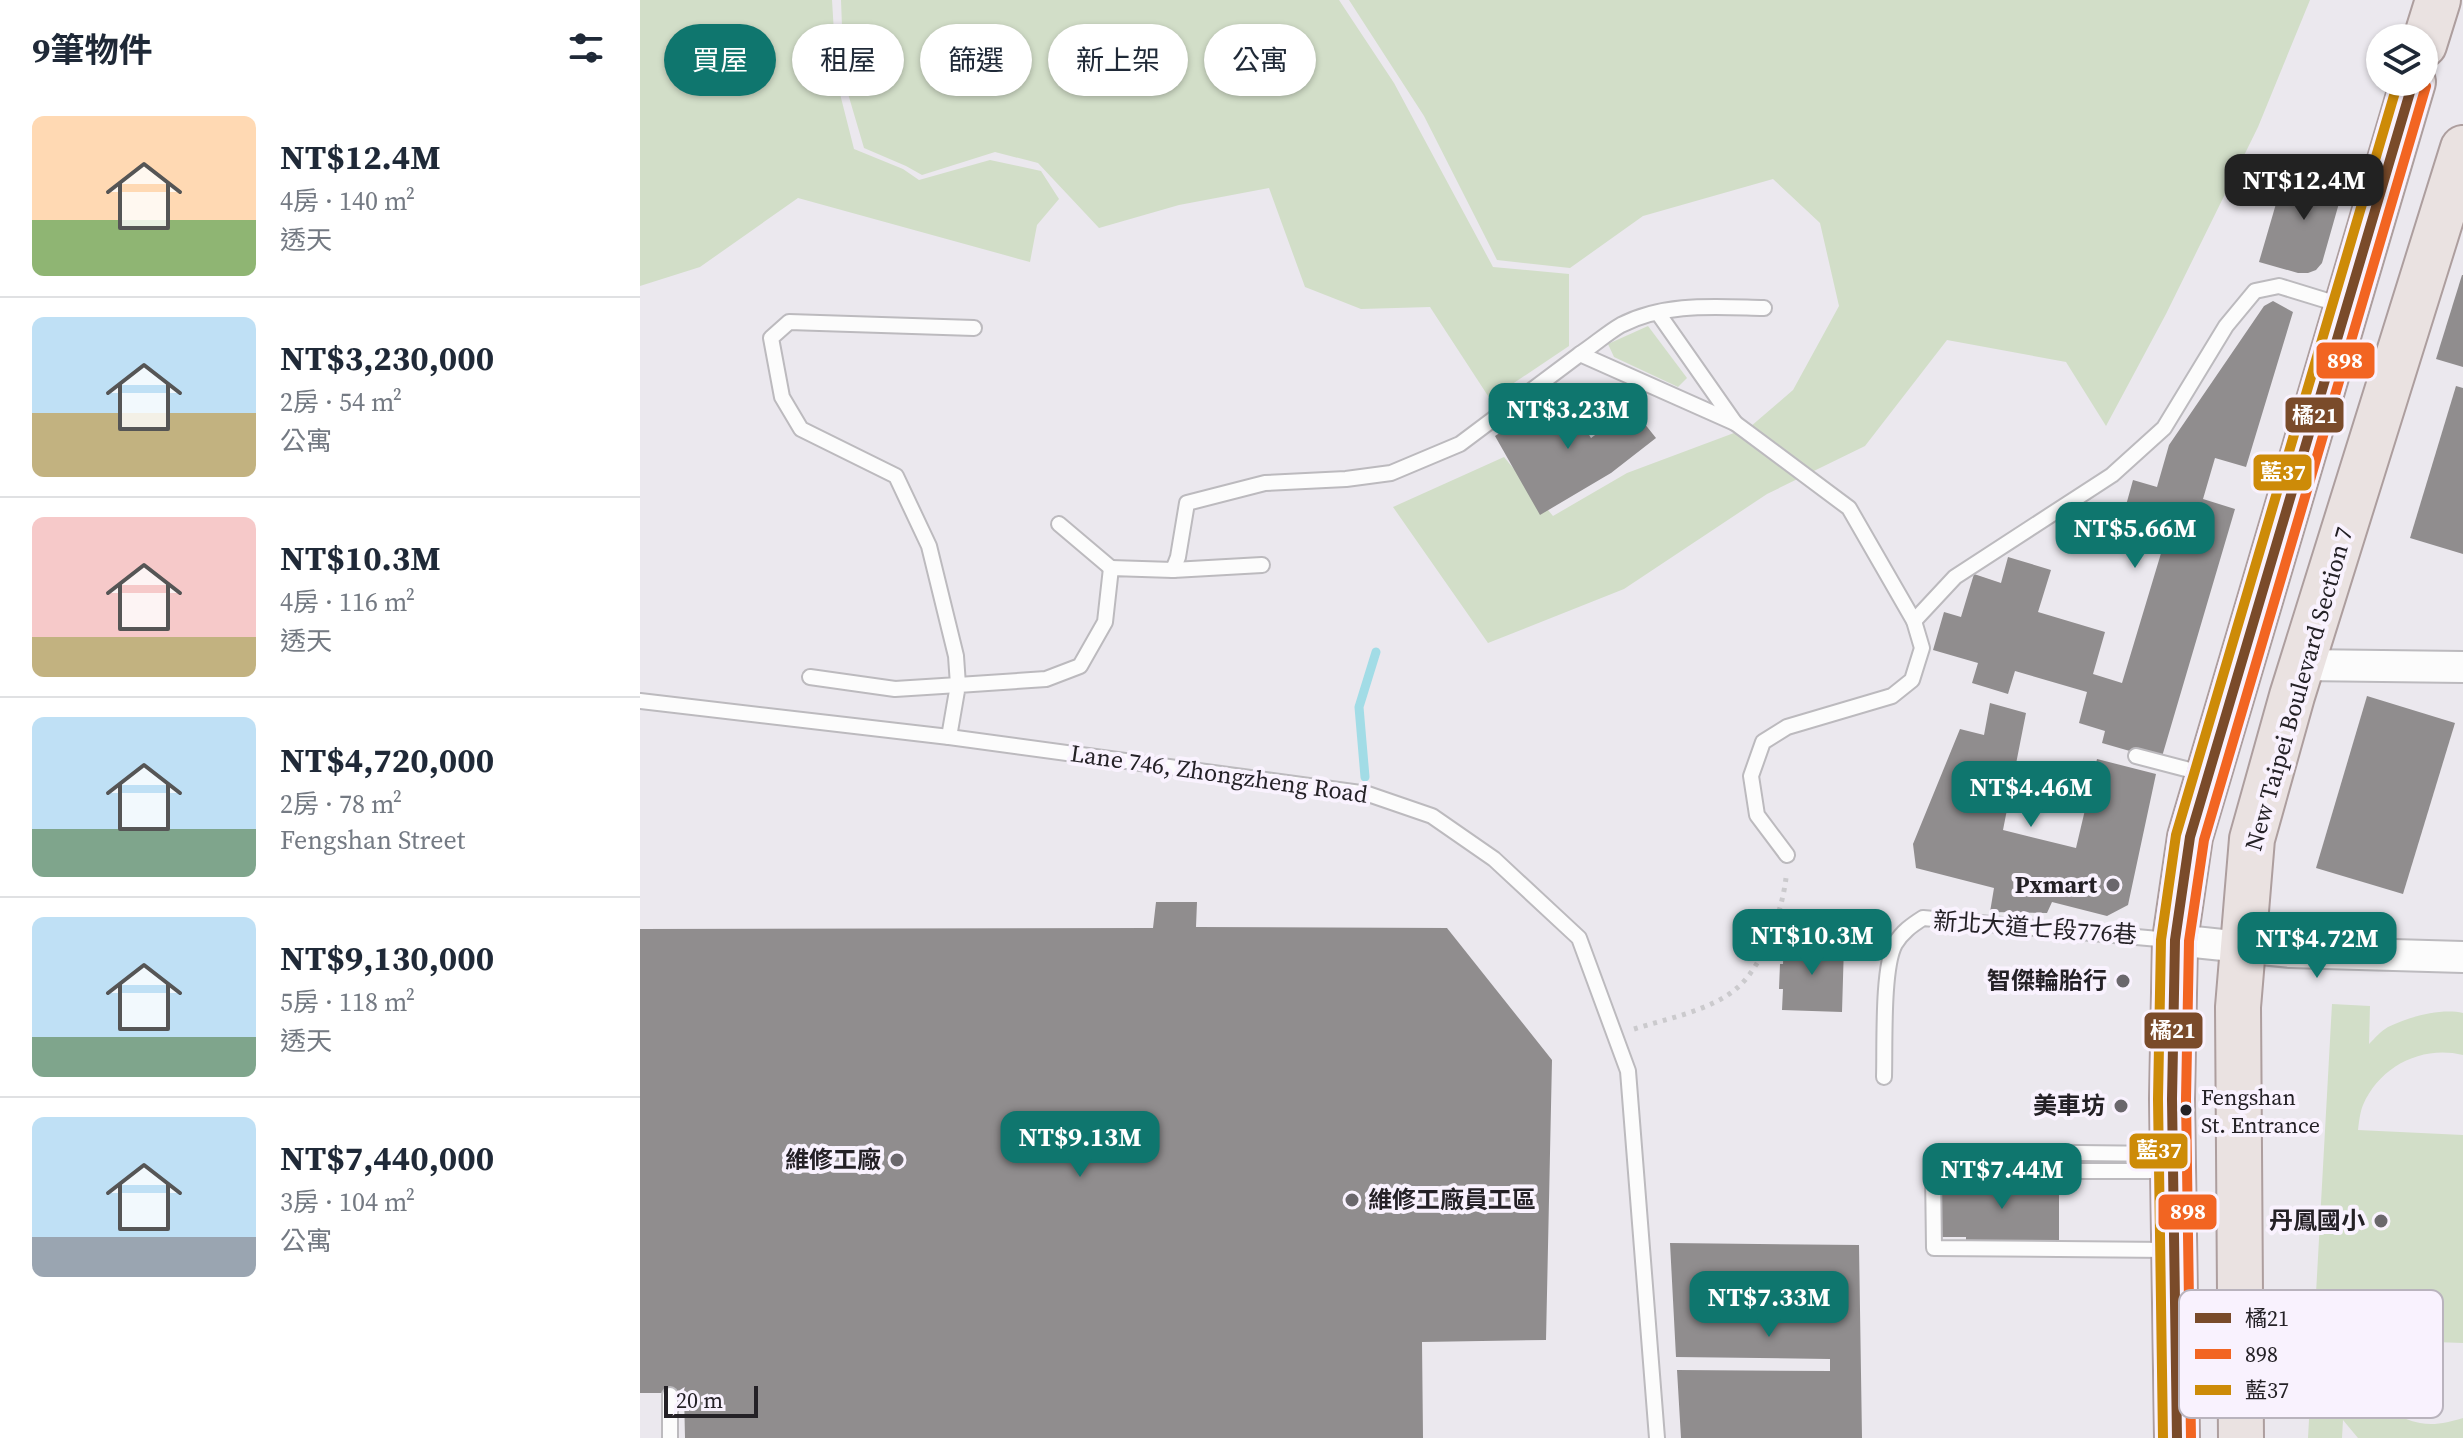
<!DOCTYPE html>
<html lang="zh-TW">
<meta charset="utf-8">
<style>
:root{--surface:#fff;--page:#f6f6f7;--text:#1f2937;--muted:#747a83;--line:#e0e1e3;--accent:#0f766e}
body{margin:0;font-family:"Source Serif 4","Noto Sans TC",serif;background:var(--page);color:var(--text);height:100vh;display:flex;flex-direction:column;font-size:30px;white-space:nowrap}
*{box-sizing:border-box;margin:0}
p{font-size:26px;color:var(--muted)}
.icon{flex:none;width:44px;height:44px;fill:none;stroke:currentColor;stroke-width:2;stroke-linecap:round;stroke-linejoin:round}
.map{position:relative;flex:1;overflow:hidden}
.details{display:flex;flex-direction:column;background:var(--surface);width:640px}
.details>*{flex:none}
.guide{position:absolute;left:24px;top:24px;width:760px;height:72px;display:flex;gap:16px}
.fabs{position:absolute;left:1726px;top:24px;display:grid;gap:16px}
.fabs a{display:grid;place-items:center;width:72px;height:72px;border-radius:50%;background:var(--surface);box-shadow:0 2px 6px #0004;font-size:40px}
.scale{position:absolute;left:24px;bottom:20px;width:94px;box-sizing:border-box;padding-left:8px;border:4px solid #242126;border-top:0;font-size:22px;line-height:28px;white-space:nowrap;color:#242126;-webkit-text-stroke:6px #f9f2fe;paint-order:stroke}
.price{position:absolute;translate:-50% -68px;padding:0 18px;border-radius:16px;background:var(--accent);color:#fff;font-size:26px;line-height:52px;filter:drop-shadow(0 2px 4px #0008)}
.price::after{content:'';position:absolute;left:50%;top:48px;width:24px;height:18px;margin-left:-12px;background:inherit;clip-path:polygon(0 0,100% 0,50% 100%)}
.price.on{background:#222;color:#fff}
ul{padding:0;list-style:none}
li{display:flex;align-items:center;gap:24px;height:200px;padding:0 32px}
li+li{border-top:2px solid var(--line)}
li span{display:grid;place-items:center;flex:none;width:224px;height:160px;border-radius:12px;color:#555}
li>.icon{margin-inline-start:auto}
span .icon{width:96px;height:96px;fill:#fffc;stroke-width:1}
li b{font-size:34px}
h2{display:flex;justify-content:space-between;align-items:center;height:96px;padding:0 32px;font-size:34px}
.pill{padding:0 28px;border-radius:36px;background:var(--surface);box-shadow:0 2px 6px #0004;font-size:28px;line-height:72px}
.pill.on{background:var(--accent);color:#fff}
main{display:flex;flex:1;min-height:0}
.map>svg:first-child{display:block}
.green{fill:#d2dec8}
.lines{fill:none;stroke-linecap:round;stroke-linejoin:round}
.stream{stroke:#a2dce6;stroke-width:9}
.building{fill:#908d8e}
.service-casing{stroke:#bcbabe;stroke-width:18}
.minor-casing{stroke:#bcbabe;stroke-width:34}
.primary-casing{stroke:#ad9e9e;stroke-width:48}
.path{stroke:#cbcacd;stroke-width:5;stroke-dasharray:4 6;stroke-linecap:butt}
.service{stroke:#fcfcfc;stroke-width:14}
.minor{stroke:#fcfcfc;stroke-width:30}
.primary{stroke:#eae2e1;stroke-width:44}
.bus-1-casing{stroke:#f9f2fe;stroke-width:16}
.bus-2-casing{stroke:#f9f2fe;stroke-width:16}
.bus-3-casing{stroke:#f9f2fe;stroke-width:16}
.bus-1{stroke:#7a4b2a;stroke-width:10}
.bus-2{stroke:#f26522;stroke-width:10}
.bus-3{stroke:#cd8b08;stroke-width:10}
.poi-dot{fill:#6a676c;stroke:#f9f2fe;stroke-width:3}
.bus-dot{fill:#242126;stroke:#f9f2fe;stroke-width:3}
.labels{text-anchor:middle;stroke-width:8;stroke-linejoin:round;paint-order:stroke}
.bus-label{font-size:22px;fill:#242126;stroke:#f9f2fe;text-anchor:start}
.street-label{font-size:24px;fill:#242126;stroke:#f9f2fe}
.poi-label{font-size:24px;font-weight:bold;fill:#242126;stroke:#f9f2fe;text-anchor:end}
.key{fill:#f9f2fe;stroke:#b9b3bd;stroke-width:2}
.key-label{font-size:22px;fill:#242126}
.line-badge{stroke:#f9f2fe;stroke-width:3}
.badge-label{font-size:22px;text-anchor:middle;font-weight:bold;fill:#fff}
</style>
<main>
<section class="details">
<h2>9筆物件<svg class="icon" aria-label="filters" viewBox="0 0 24 24"><path d="M4 7h16M4 17h16"/><circle cx="9" cy="7" r="2"/><circle cx="15" cy="17" r="2"/></svg></h2>
<ul>
<li><span style="background:linear-gradient(#ffd9b3 65%,#8fb573 0)"><svg class="icon" aria-label="home" viewBox="0 0 24 24"><path d="M3 11l9-7 9 7M6 9v11h12V9"/></svg></span><div><b>NT$12.4M</b><p>4房 · 140 m²</p><p>透天</p></div></li>
<li><span style="background:linear-gradient(#bfe0f5 60%,#c2b280 0)"><svg class="icon" aria-label="home" viewBox="0 0 24 24"><path d="M3 11l9-7 9 7M6 9v11h12V9"/></svg></span><div><b>NT$3,230,000</b><p>2房 · 54 m²</p><p>公寓</p></div></li>
<li><span style="background:linear-gradient(#f6c9c9 75%,#c2b280 0)"><svg class="icon" aria-label="home" viewBox="0 0 24 24"><path d="M3 11l9-7 9 7M6 9v11h12V9"/></svg></span><div><b>NT$10.3M</b><p>4房 · 116 m²</p><p>透天</p></div></li>
<li><span style="background:linear-gradient(#bfe0f5 70%,#7fa58c 0)"><svg class="icon" aria-label="home" viewBox="0 0 24 24"><path d="M3 11l9-7 9 7M6 9v11h12V9"/></svg></span><div><b>NT$4,720,000</b><p>2房 · 78 m²</p><p>Fengshan Street</p></div></li>
<li><span style="background:linear-gradient(#bfe0f5 75%,#7fa58c 0)"><svg class="icon" aria-label="home" viewBox="0 0 24 24"><path d="M3 11l9-7 9 7M6 9v11h12V9"/></svg></span><div><b>NT$9,130,000</b><p>5房 · 118 m²</p><p>透天</p></div></li>
<li><span style="background:linear-gradient(#bfe0f5 75%,#9aa5b1 0)"><svg class="icon" aria-label="home" viewBox="0 0 24 24"><path d="M3 11l9-7 9 7M6 9v11h12V9"/></svg></span><div><b>NT$7,440,000</b><p>3房 · 104 m²</p><p>公寓</p></div></li>
</ul>
</section>
<div class="map">
<svg width="1823" height="1438" viewBox="0 0 1823 1438">
<rect width="100%" height="100%" fill="#ebe8ee"/>
<g class="green">
<path d="M0 0H192L197 82 214 149 263 169 279 180 350 160 401 171 419 199 397 225 390 262 158 198 60 267 0 286Z"/>
<path d="M201 0H699L754 83 853 267 929 274V346L850 399 790 307 721 309 665 287 629 188 539 205 459 228 398 163 355 152 282 175 266 166 224 148 204 80Z"/>
<path d="M709 0H1670L1618 127 1526 314 1466 426 1426 362 1307 340 1225 446 1127 494 984 589 848 643 753 507 864 457 913 516 987 473 1110 427 1153 390 1199 306 1180 223 1133 179 1003 216 930 268 857 260 784 116Z"/>
<path d="M1008 326 1047 378 1038 387 974 357 968 344Z"/>
<path d="M1692 1004 1730 1006 1729 1044C1735 1038 1741 1031 1748 1027 1769 1017 1800 1008 1823 1013V1055C1782 1045 1740 1066 1723 1105 1720 1112 1719 1122 1718 1130L1823 1135V1343L1709 1339C1710 1379 1740 1415 1780 1423 1795 1426 1809 1422 1823 1418V1438H1718L1703 1420 1702 1438H1668Z"/>
</g>
<g class="lines">
<path class="stream" d="M725 777 719 707 736 652"/>
</g>
<g class="building">
<path d="M1666 164 1707 175 1682 263 1676 270 1668 273H1658L1619 262 1640 190 1657 195Z"/>
<path d="M1822 275H1823V367L1796 359Z"/>
<path d="M1633 301 1653 312 1606 467 1575 458 1563 499 1595 509 1521 760 1462 743 1465 731 1439 723 1447 692 1375 671 1368 694 1332 683 1338 663 1293 650 1304 612 1321 617 1334 574 1361 583 1368 557 1411 570 1398 612 1465 632 1453 674 1482 683 1525 540 1480 527 1493 480 1517 487 1529 445 1624 306Z"/>
<path d="M1816 386 1823 388V554L1770 538Z"/>
<path d="M923 392 951 438 992 408 1016 438 971 473 900 515 855 436Z"/>
<path d="M1727 696 1815 723 1763 894 1676 868Z"/>
<path d="M1350 703 1386 713 1363 830 1436 848 1457 759 1516 774 1488 905 1467 916 1412 902 1407 913 1350 912 1354 888 1276 868 1273 844 1320 729 1344 735Z"/>
<path d="M516 902H557L556 927 807 928 912 1060 906 1340 782 1342 783 1438H45L44 1393H0V929L513 928Z"/>
<path d="M1144 943 1204 945 1202 1012 1142 1010 1143 989H1139L1140 964H1143Z"/>
<path d="M1324 1176H1419V1245H1326V1237H1298V1192H1324Z"/>
<path d="M1030 1243 1219 1245 1222 1438H1041L1037 1370 1190 1371V1359L1036 1357Z"/>
</g>
<g class="lines">
<defs>
<g id="service">
<path d="M1018 313 1095 423"/>
<path d="M940 354C954 345 967 333 981 325 1025 302 1077 307 1124 308"/>
<path d="M419 524 471 568"/>
<path d="M533 570 622 565"/>
<path d="M1274 621 1315 577 1472 475 1524 428 1586 326 1615 291 1639 286 1701 305"/>
<path d="M170 677 255 689 318 685 316 656 289 546 256 476 161 429 142 397 131 338 149 322 334 328"/>
<path d="M0 701 309 737 728 794 792 816 854 859 939 938 988 1071 1017 1438"/>
<path d="M309 737 318 685 406 679 440 666 465 622 471 568 533 570 538 557 547 503 625 483 706 479 751 473 820 444 940 354 1095 423 1209 508 1274 621 1282 648 1272 680 1252 696 1147 727 1123 742 1111 776 1117 815 1147 855"/>
<path d="M1496 756 1565 774"/>
<path d="M1244 1077C1245 1046 1242 968 1255 944 1262 932 1272 925 1283 918L1530 940"/>
<path d="M1348 1152 1528 1154"/>
<path d="M1528 1250 1294 1248 1293 1171H1529"/>
<path d="M30 1438V1395"/>
</g>
<g id="minor">
<path d="M1662 665 1823 667"/>
<path d="M1535 940 1650 952 1823 957"/>
</g>
<g id="primary">
<path d="M1784 45 1798 0"/>
<path d="M1537 1438 1532 1099 1535 940 1550 837 1773 82"/>
<path d="M1601 1438 1598 1007 1612 839 1652 696 1823 148"/>
</g>
</defs>
<use href="#service" class="service-casing"/>
<use href="#minor" class="minor-casing"/>
<use href="#primary" class="primary-casing"/>
<path class="path" d="M994 1029C1026 1019 1072 1010 1097 988 1123 966 1142 912 1146 878"/>
<use href="#service" class="service"/>
<use href="#minor" class="minor"/>
<use href="#primary" class="primary"/>
<defs>
<path id="bus-1" d="M1537 1438 1532 1099 1535 940 1550 837 1773 82"/>
<path id="bus-2" d="M1551 1438 1546 1099 1549 941 1564 840 1786 86"/>
<path id="bus-3" d="M1523 1438 1518 1099 1521 940 1536 835 1758 82"/>
</defs>
<use href="#bus-1" class="bus-1-casing"/>
<use href="#bus-2" class="bus-2-casing"/>
<use href="#bus-3" class="bus-3-casing"/>
<use href="#bus-1" class="bus-1"/>
<use href="#bus-2" class="bus-2"/>
<use href="#bus-3" class="bus-3"/>
</g>
<g class="poi-dot">
<circle cx="1473" cy="885" r="8"/>
<circle cx="1483" cy="981" r="8"/>
<circle cx="1481" cy="1106" r="8"/>
<circle cx="257" cy="1160" r="8"/>
<circle cx="712" cy="1200" r="8"/>
<circle cx="1741" cy="1221" r="8"/>
</g>
<circle class="bus-dot" cx="1546" cy="1110" r="7"/>
<g class="labels">
<g class="bus-label">
<text x="1561" y="1105">Fengshan<tspan x="1561" dy="28">St. Entrance</tspan></text>
</g>
<g class="street-label">
<text transform="translate(1659 689) rotate(-74)" y="8">New Taipei Boulevard Section 7</text>
<text transform="translate(579 774) rotate(8)" y="8">Lane 746, Zhongzheng Road</text>
<text transform="translate(1395 928) rotate(4)" y="8">新北大道七段776巷</text>
</g>
<g class="poi-label">
<text x="1457" y="893">Pxmart</text>
<text x="1467" y="989">智傑輪胎行</text>
<text x="1465" y="1114">美車坊</text>
<text x="241" y="1168">維修工廠</text>
<text x="728" y="1208" text-anchor="start">維修工廠員工區</text>
<text x="1725" y="1229">丹鳳國小</text>
</g>
</g>
<rect x="1539" y="1290" width="264" height="128" rx="12" class="key"/>
<rect x="1555" y="1313" width="36" height="10" fill="#7a4b2a"/>
<rect x="1555" y="1349" width="36" height="10" fill="#f26522"/>
<rect x="1555" y="1385" width="36" height="10" fill="#cd8b08"/>
<g class="key-label">
<text x="1605" y="1326">橘21</text>
<text x="1605" y="1362">898</text>
<text x="1605" y="1398">藍37</text>
</g>
<g class="line-badge">
<rect x="1675" y="341" width="61" height="39" rx="8" fill="#f26522"/>
<rect x="1644" y="396" width="61" height="38" rx="8" fill="#7a4b2a"/>
<rect x="1612" y="453" width="61" height="39" rx="8" fill="#cd8b08"/>
<rect x="1503" y="1011" width="61" height="39" rx="8" fill="#7a4b2a"/>
<rect x="1488" y="1132" width="61" height="38" rx="8" fill="#cd8b08"/>
<rect x="1517" y="1193" width="61" height="38" rx="8" fill="#f26522"/>
</g>
<g class="badge-label">
<text x="1705" y="368">898</text>
<text x="1675" y="423">橘21</text>
<text x="1643" y="480">藍37</text>
<text x="1533" y="1038">橘21</text>
<text x="1519" y="1158">藍37</text>
<text x="1548" y="1219">898</text>
</g>
</svg>
<div class="fabs">
<a><svg class="icon" aria-label="layers" viewBox="0 0 24 24"><path d="M12 4l9 5-9 5-9-5zM3 14l9 5 9-5"/></svg></a>
</div>
<div class="scale">20 m</div>
<b class="price on" style="left:1664px;top:222px">NT$12.4M</b>
<b class="price" style="left:928px;top:451px">NT$3.23M</b>
<b class="price" style="left:1495px;top:570px">NT$5.66M</b>
<b class="price" style="left:1391px;top:829px">NT$4.46M</b>
<b class="price" style="left:1172px;top:977px">NT$10.3M</b>
<b class="price" style="left:1677px;top:980px">NT$4.72M</b>
<b class="price" style="left:440px;top:1179px">NT$9.13M</b>
<b class="price" style="left:1362px;top:1211px">NT$7.44M</b>
<b class="price" style="left:1129px;top:1339px">NT$7.33M</b>
<div class="guide">
<a class="pill on">買屋</a>
<a class="pill">租屋</a>
<a class="pill">篩選</a>
<a class="pill">新上架</a>
<a class="pill">公寓</a>
</div>
</div>
</main>
